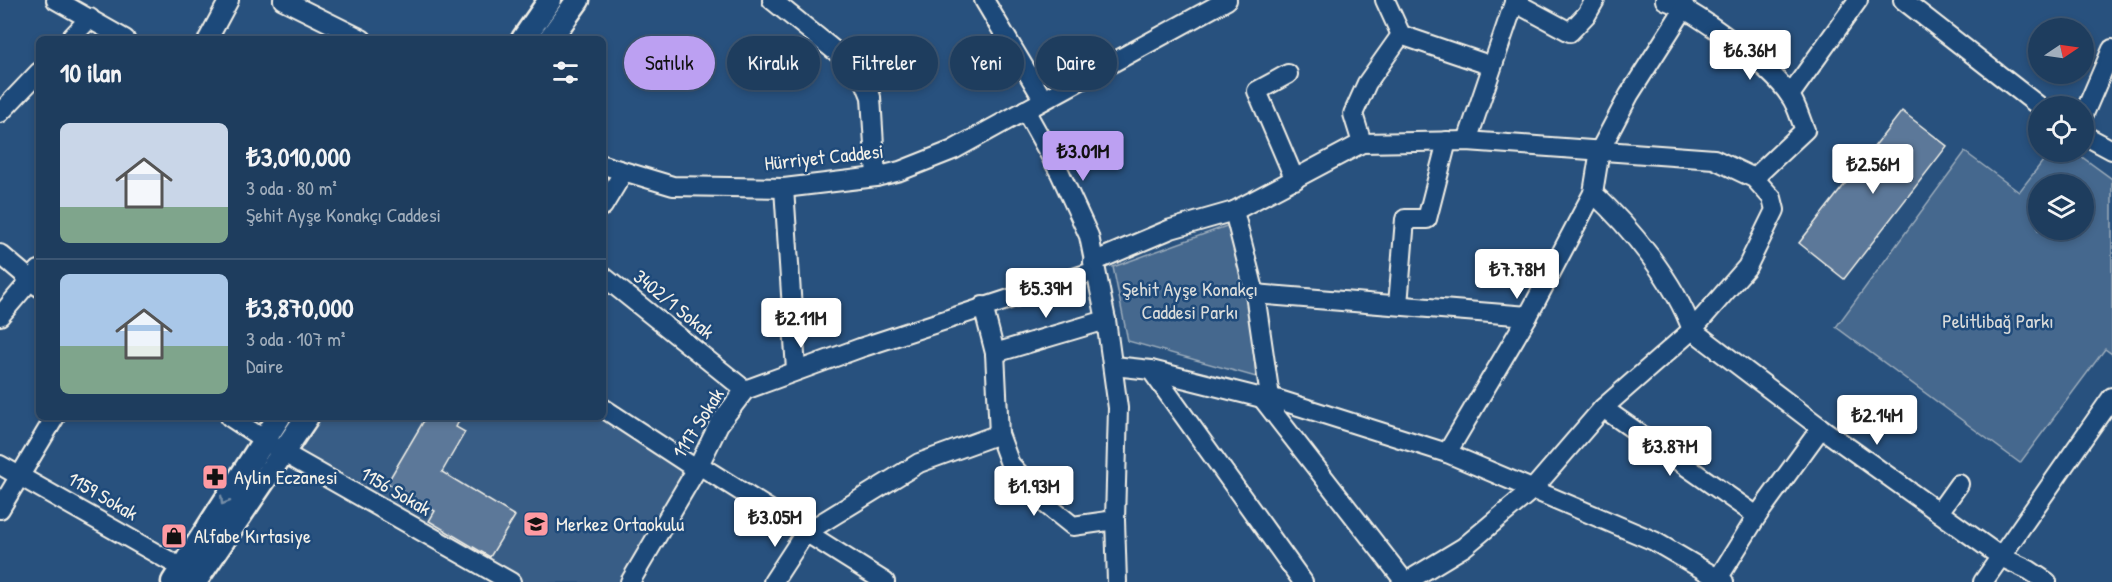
<!DOCTYPE html>
<html lang="tr">
<meta charset="utf-8">
<style>
:root{--surface:#1e3d5e;--page:#264464;--text:#f1f3f6;--muted:#a1aebc;--line:#3c5673;--accent:#bca0f2}
body{margin:0;font-family:"Patrick Hand",sans-serif;background:var(--page);color:var(--text);height:100vh;display:flex;flex-direction:column;font-size:22px;white-space:nowrap}
*{box-sizing:border-box;margin:0}
p{font-size:20px;color:var(--muted)}
.icon{flex:none;width:33px;height:33px;fill:none;stroke:currentColor;stroke-width:2;stroke-linecap:round;stroke-linejoin:round}
.map{position:relative;flex:1;overflow:hidden}
.details{position:absolute;left:36px;top:36px;width:570px;height:384px;display:flex;flex-direction:column;background:var(--surface);border-radius:9px;box-shadow:0 3px 9px #0003,0 0 0 2px var(--line)}
.details>*{flex:none}
.hud{position:absolute;left:624px;top:36px;width:570px;height:54px;display:flex;gap:12px}
.needle{width:39px;rotate:77deg}
.controls{position:absolute;left:2028px;top:18px;display:grid;gap:12px}
.controls a{display:grid;place-items:center;width:66px;height:66px;border-radius:50%;background:var(--surface);box-shadow:0 3px 9px #0003,0 0 0 2px var(--line);font-size:30px}
.price{position:absolute;translate:-50% -51px;padding:0 14px;border-radius:6px;background:#fff;color:#222;font-size:20px;line-height:39px;filter:drop-shadow(0 2px 3px #0008)}
.price::after{content:'';position:absolute;left:50%;top:36px;width:18px;height:14px;margin-left:-9px;background:inherit;clip-path:polygon(0 0,100% 0,50% 100%)}
.price.selected{background:var(--accent);color:#111}
ul{padding:0;list-style:none}
li{display:flex;align-items:center;gap:18px;height:150px;padding:0 24px}
li+li{border-top:2px solid var(--line)}
li span{display:grid;place-items:center;flex:none;width:168px;height:120px;border-radius:9px;color:#555}
li>.icon{margin-inline-start:auto}
span .icon{width:72px;height:72px;fill:#fffc;stroke-width:1}
li b{font-size:26px}
h2{display:flex;justify-content:space-between;align-items:center;height:72px;padding:0 24px;font-size:26px}
.chip{padding:0 21px;border-radius:27px;background:var(--surface);box-shadow:0 3px 9px #0003,0 0 0 2px var(--line);font-size:21px;line-height:54px}
.chip.selected{background:var(--accent);color:#111}
.map>svg:first-child{display:block}
.built{fill:#375d86}
.green{fill:#45688e;stroke:#9cacbb;stroke-width:1.5;fill-rule:evenodd}
.building{fill:#5b7899;stroke:#f4f1e8;stroke-width:1.5}
.lines{fill:none;stroke-linecap:round;stroke-linejoin:round}
.minor-casing{stroke:#f4f1e8;stroke-width:22}
.major-casing{stroke:#f4f1e8;stroke-width:27}
.minor{stroke:#1f4a7a;stroke-width:18}
.major{stroke:#1f4a7a;stroke-width:22}
.oneway{stroke:#748da6}
.labels{text-anchor:middle;stroke-width:5;stroke-linejoin:round;paint-order:stroke}
.street-label{font-size:20px;fill:#f4f1e8;stroke:#1f4a7a}
.park-label{font-size:20px;fill:#dadcda;stroke:#1f4a7a}
.poi-label{font-size:20px;fill:#f4f1e8;stroke:#1f4a7a;text-anchor:start}
</style>
<div class="map">
<svg width="2112" height="582" viewBox="0 0 2112 582">
<rect width="100%" height="100%" fill="#28517e"/>
<filter id="ink" filterUnits="userSpaceOnUse"><feTurbulence type="fractalNoise" baseFrequency=".0167" numOctaves="2"/><feDisplacementMap in="SourceGraphic" scale="12" xChannelSelector="R" yChannelSelector="G"/><feConvolveMatrix kernelMatrix="1 2 1 2 8 2 1 2 1" color-interpolation-filters="sRGB"/></filter>
<g filter="url(#ink)">
<path class="built" d="M307 417H603L696 469 630 582H511L284 453Z"/>
<g class="green">
<path d="M1965 152 2019 192 2050 152H2075L2112 179V354L2105 349 2020 463 1836 327ZM2038 184H2084V230H2038Z"/>
<path d="M1232 224 1248 299 1256 377 1128 341 1113 267Z"/>
</g>
<g class="building">
<path d="M1902 111 1947 146 1844 279 1799 243Z"/>
<path d="M426 417H461L456 427 465 432 442 472 515 516 490 557 429 521 435 511 387 483Z"/>
</g>
<g class="lines">
<defs>
<g id="minor">
<path d="M56 0 125 39"/>
<path d="M283 0 362 39"/>
<path d="M772 0 861 72 871 97 876 177"/>
<path d="M984 0 1043 99"/>
<path d="M1385 0 1401 35"/>
<path d="M1665 0C1697 12 1772 67 1790 96 1797 105 1800 119 1805 130L1754 178"/>
<path d="M1903 0 2039 106"/>
<path d="M1514 2 1570 32 1587 14 1595 0"/>
<path d="M70 39 90 18"/>
<path d="M208 39 229 0"/>
<path d="M1288 74 1257 91 1295 180"/>
<path d="M1790 95 1858 0"/>
<path d="M1025 110 1060 173 1089 236 1106 320 1118 408 1115 520 1117 582"/>
<path d="M0 113 39 72"/>
<path d="M2084 114 2112 49"/>
<path d="M2084 135 2112 150"/>
<path d="M1467 141 1515 0"/>
<path d="M1362 143 1353 114 1367 83 1401 35 1492 66"/>
<path d="M603 165 673 186 784 188 876 177 900 171 953 150 1227 0"/>
<path d="M784 188 796 370"/>
<path d="M1593 193C1630 227 1675 282 1692 330L1821 428 2001 557 2029 570 2047 582"/>
<path d="M603 206 623 173"/>
<path d="M1234 211 1255 294 1270 397"/>
<path d="M0 254 39 287"/>
<path d="M1093 262 1171 229 1234 211 1362 143 1467 141 1714 159 1754 178 1772 198 1775 210 1747 267 1692 330 1603 408 1533 489 1464 547 1406 582"/>
<path d="M603 276 745 390"/>
<path d="M1255 294 1528 316"/>
<path d="M1398 305 1405 219H1427L1447 141"/>
<path d="M983 306 995 353 999 434 1010 464 1048 506 1073 526 1115 520"/>
<path d="M0 316 39 270"/>
<path d="M995 353 1106 320"/>
<path d="M1114 366 1151 370 1262 398 1270 397 1447 453 1654 541 1724 582"/>
<path d="M1151 370 1303 582"/>
<path d="M1262 398 1405 582"/>
<path d="M603 408 696 469"/>
<path d="M1603 408 1757 516"/>
<path d="M230 417 284 453 511 582"/>
<path d="M1447 453 1528 316 1593 193 1600 150 1629 95 1685 7"/>
<path d="M0 465 182 568"/>
<path d="M699 465 885 582"/>
<path d="M0 509 55 417"/>
<path d="M1939 512 1959 484"/>
<path d="M1719 577 1757 516 1821 428"/>
<path d="M630 582 699 465 719 424 745 390 860 348 1095 271"/>
<path d="M773 582 805 533 919 463 999 434"/>
<path d="M1983 582 2112 397"/>
</g>
<g id="major">
<path d="M523 39 550 0"/>
<path d="M550 39 578 0"/>
<path d="M173 582 279 417"/>
<path d="M195 582 307 417"/>
</g>
</defs>
<use href="#minor" class="minor-casing"/>
<use href="#major" class="major-casing"/>
<use href="#minor" class="minor"/>
<use href="#major" class="major"/>
</g>
<defs><path id="oneway-chevron" d="M-2-3.5L2.5 0L-2 3.5" fill="none" stroke-width="1.6" stroke-linecap="round" stroke-linejoin="round" transform="scale(1.5)"/></defs>
<use class="oneway" href="#oneway-chevron" transform="translate(224 501) rotate(122)"/>
</g>
<defs>
<symbol id="pharmacy-square" viewBox="-11 -11 22 22"><rect x="-9" y="-9" width="18" height="18" rx="4" fill="#ff9aa2" stroke="#1f4a7a"/><path d="M-2-6h4v4h4v4h-4v4h-4v-4h-4v-4h4Z" fill="#111"/></symbol>
<symbol id="school-square" viewBox="-11 -11 22 22"><rect x="-9" y="-9" width="18" height="18" rx="4" fill="#ff9aa2" stroke="#1f4a7a"/><path d="M0-5L7-2L0 1L-7-2ZM-4 1L0 2.5L4 1V4Q0 6-4 4Z" fill="#111"/></symbol>
<symbol id="shop-square" viewBox="-11 -11 22 22"><rect x="-9" y="-9" width="18" height="18" rx="4" fill="#ff9aa2" stroke="#1f4a7a"/><path d="M-5-2.5h2.3a2.7 3.5 0 0 1 5.4 0H5L5.5 6h-11ZM-1.5-2.5h3a1.5 2.3 0 0 0-3 0Z" fill="#111"/></symbol>
</defs>
<g fill-rule="evenodd">
<use href="#pharmacy-square" x="200" y="462" width="30" height="30"/>
<use href="#school-square" x="521" y="509" width="30" height="30"/>
<use href="#shop-square" x="159" y="521" width="30" height="30"/>
</g>
<g class="labels">
<g class="street-label">
<text transform="translate(824 157) rotate(-6)" y="7">Hürriyet Caddesi</text>
<text transform="translate(674 304) rotate(39)" y="7">3402/1 Sokak</text>
<text transform="translate(698 423) rotate(-58)" y="7">1117 Sokak</text>
<text transform="translate(396 491) rotate(30)" y="7">1156 Sokak</text>
<text transform="translate(103 496) rotate(30)" y="7">1159 Sokak</text>
</g>
<g class="park-label">
<text x="1190" y="296">Şehit Ayşe Konakçı<tspan x="1190" dy="23">Caddesi Parkı</tspan></text>
<text x="1998" y="328">Pelitlibağ Parkı</text>
</g>
<g class="poi-label">
<text x="234" y="484">Aylin Eczanesi</text>
<text x="556" y="531">Merkez Ortaokulu</text>
<text x="194" y="543">Alfabe Kırtasiye</text>
</g>
</g>
</svg>
<div class="controls">
<a><svg class="needle" viewBox="-14 -14 28 28"><path d="M0-13l5 13h-10z" fill="#e53935"/><path d="M0 13l5-13h-10z" fill="#a1aebc"/></svg></a>
<a><svg class="icon" aria-label="locate" viewBox="0 0 24 24"><circle cx="12" cy="12" r="6"/><path d="M12 2v4M12 18v4M2 12h4M18 12h4"/></svg></a>
<a><svg class="icon" aria-label="layers" viewBox="0 0 24 24"><path d="M12 4l9 5-9 5-9-5zM3 14l9 5 9-5"/></svg></a>
</div>
<b class="price" style="left:1750px;top:81px">₺6.36M</b>
<b class="price selected" style="left:1083px;top:182px">₺3.01M</b>
<b class="price" style="left:1873px;top:195px">₺2.56M</b>
<b class="price" style="left:1517px;top:300px">₺7.78M</b>
<b class="price" style="left:1046px;top:319px">₺5.39M</b>
<b class="price" style="left:801px;top:349px">₺2.11M</b>
<b class="price" style="left:1877px;top:446px">₺2.14M</b>
<b class="price" style="left:1670px;top:477px">₺3.87M</b>
<b class="price" style="left:1034px;top:517px">₺1.93M</b>
<b class="price" style="left:775px;top:548px">₺3.05M</b>
<div class="hud">
<a class="chip selected">Satılık</a>
<a class="chip">Kiralık</a>
<a class="chip">Filtreler</a>
<a class="chip">Yeni</a>
<a class="chip">Daire</a>
</div>
<section class="details">
<h2>10 ilan<svg class="icon" aria-label="filters" viewBox="0 0 24 24"><path d="M4 7h16M4 17h16"/><circle cx="9" cy="7" r="2"/><circle cx="15" cy="17" r="2"/></svg></h2>
<ul>
<li><span style="background:linear-gradient(#c9d6e8 70%,#7fa58c 0)"><svg class="icon" aria-label="home" viewBox="0 0 24 24"><path d="M3 11l9-7 9 7M6 9v11h12V9"/></svg></span><div><b>₺3,010,000</b><p>3 oda · 80 m²</p><p>Şehit Ayşe Konakçı Caddesi</p></div></li>
<li><span style="background:linear-gradient(#a9c7e8 60%,#7fa58c 0)"><svg class="icon" aria-label="home" viewBox="0 0 24 24"><path d="M3 11l9-7 9 7M6 9v11h12V9"/></svg></span><div><b>₺3,870,000</b><p>3 oda · 107 m²</p><p>Daire</p></div></li>
</ul>
</section>
</div>
